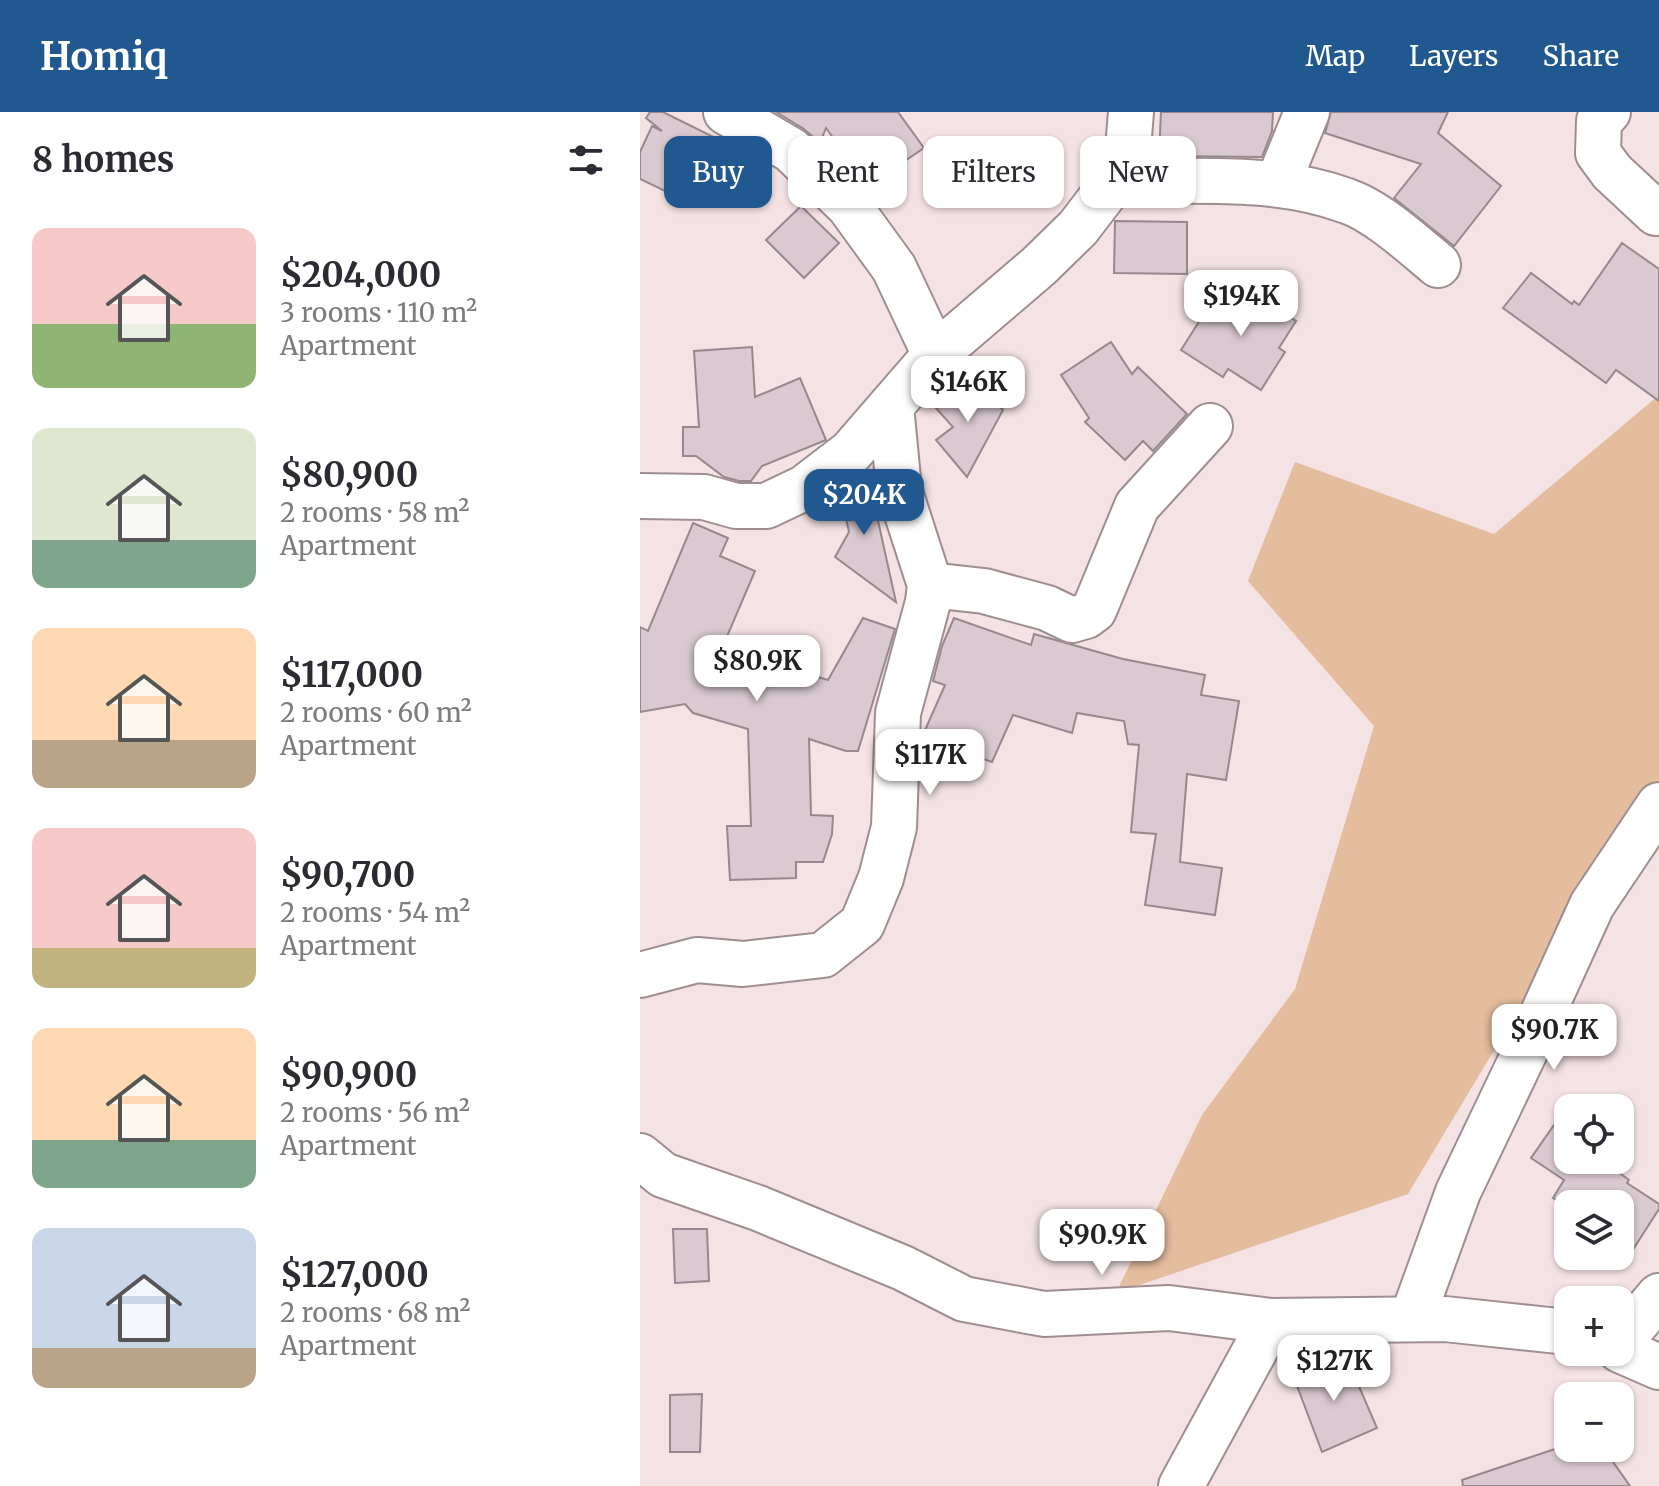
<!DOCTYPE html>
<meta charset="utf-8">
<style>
:root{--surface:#fff;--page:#f7f7f7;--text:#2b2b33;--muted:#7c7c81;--accent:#21588f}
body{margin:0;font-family:Merriweather,serif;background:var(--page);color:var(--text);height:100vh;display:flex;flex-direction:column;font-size:30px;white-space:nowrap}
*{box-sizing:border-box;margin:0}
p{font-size:26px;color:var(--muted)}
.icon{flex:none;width:44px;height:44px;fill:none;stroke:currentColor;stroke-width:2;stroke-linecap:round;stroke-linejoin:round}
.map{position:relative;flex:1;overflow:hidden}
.panel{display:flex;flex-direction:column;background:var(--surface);width:640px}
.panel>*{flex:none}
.banner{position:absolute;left:24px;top:24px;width:760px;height:72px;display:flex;gap:16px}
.buttons{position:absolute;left:914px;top:982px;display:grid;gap:16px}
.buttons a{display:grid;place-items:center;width:80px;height:80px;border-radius:16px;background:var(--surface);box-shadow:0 2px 6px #0004;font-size:40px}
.price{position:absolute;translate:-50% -68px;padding:0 18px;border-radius:16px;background:#fff;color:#222;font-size:26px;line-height:52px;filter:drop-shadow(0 2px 4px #0008)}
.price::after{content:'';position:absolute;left:50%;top:48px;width:24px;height:18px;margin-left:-12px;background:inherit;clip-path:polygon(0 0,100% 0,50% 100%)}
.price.active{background:var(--accent);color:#fff}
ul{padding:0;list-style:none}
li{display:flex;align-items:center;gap:24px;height:200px;padding:0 32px}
li span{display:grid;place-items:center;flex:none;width:224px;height:160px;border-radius:16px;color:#555}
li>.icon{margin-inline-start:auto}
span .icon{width:96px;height:96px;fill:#fffc;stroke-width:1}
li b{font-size:34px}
h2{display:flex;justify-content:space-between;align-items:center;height:96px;padding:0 32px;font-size:34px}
.pill{padding:0 28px;border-radius:16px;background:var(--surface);box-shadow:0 2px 6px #0004;font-size:28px;line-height:72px}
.pill.active{background:var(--accent);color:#fff}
header{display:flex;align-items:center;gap:48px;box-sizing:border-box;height:112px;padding:0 40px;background:var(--accent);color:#fff}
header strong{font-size:38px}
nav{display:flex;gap:44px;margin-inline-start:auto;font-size:28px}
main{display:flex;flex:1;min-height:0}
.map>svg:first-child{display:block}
.green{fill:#e4bc9e}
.building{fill:#d9c9d1;stroke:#96888e;stroke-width:2}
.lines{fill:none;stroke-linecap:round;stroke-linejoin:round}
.minor-casing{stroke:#9f8e90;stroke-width:48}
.minor{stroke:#fff;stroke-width:44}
</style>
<header>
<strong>Homiq</strong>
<nav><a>Map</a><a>Layers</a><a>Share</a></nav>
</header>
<main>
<section class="panel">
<h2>8 homes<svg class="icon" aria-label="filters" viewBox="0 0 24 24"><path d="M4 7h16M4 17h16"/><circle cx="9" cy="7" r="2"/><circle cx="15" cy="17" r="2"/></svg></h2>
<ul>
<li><span style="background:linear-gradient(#f6c9c9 60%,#8fb573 0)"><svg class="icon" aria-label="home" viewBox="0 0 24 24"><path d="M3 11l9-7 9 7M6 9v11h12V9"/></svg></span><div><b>$204,000</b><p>3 rooms · 110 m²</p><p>Apartment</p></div></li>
<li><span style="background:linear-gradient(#dfe7d0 70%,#7fa58c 0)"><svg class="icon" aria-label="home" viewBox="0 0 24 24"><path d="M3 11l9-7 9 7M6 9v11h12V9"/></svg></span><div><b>$80,900</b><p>2 rooms · 58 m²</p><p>Apartment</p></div></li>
<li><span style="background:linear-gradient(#ffd9b3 70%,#b9a48a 0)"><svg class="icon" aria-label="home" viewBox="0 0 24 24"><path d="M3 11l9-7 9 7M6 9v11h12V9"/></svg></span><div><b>$117,000</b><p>2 rooms · 60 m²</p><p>Apartment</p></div></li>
<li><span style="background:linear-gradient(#f6c9c9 75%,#c2b280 0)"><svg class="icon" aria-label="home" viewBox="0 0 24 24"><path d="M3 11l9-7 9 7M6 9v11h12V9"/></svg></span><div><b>$90,700</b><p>2 rooms · 54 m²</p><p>Apartment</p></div></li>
<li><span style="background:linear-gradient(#ffd9b3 70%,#7fa58c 0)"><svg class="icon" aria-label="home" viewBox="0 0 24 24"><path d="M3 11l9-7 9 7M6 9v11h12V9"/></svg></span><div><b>$90,900</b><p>2 rooms · 56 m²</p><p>Apartment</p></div></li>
<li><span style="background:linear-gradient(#c9d6e8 75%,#b9a48a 0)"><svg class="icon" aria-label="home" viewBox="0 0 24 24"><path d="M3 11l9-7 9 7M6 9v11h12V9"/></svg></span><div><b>$127,000</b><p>2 rooms · 68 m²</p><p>Apartment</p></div></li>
</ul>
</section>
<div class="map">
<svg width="1019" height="1374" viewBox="0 0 1019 1374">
<rect width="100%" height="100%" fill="#f4e2e4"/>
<path class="green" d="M1019 283V672L914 838 768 1082 476 1181 562 1003 655 877 734 614 608 469 655 350 854 422Z"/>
<g class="building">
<path d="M10 0H23L110 43 87 71 49 40 29 81 0 67V40L12 14 22 19 6 6Z"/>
<path d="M136 0H258L284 36 256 55 263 65 235 84 186 16 180 31 164 17Z"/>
<path d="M521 0H633L632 19 622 45 519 44Z"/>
<path d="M691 0H808L798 21 861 74 814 134 754 86 781 52 685 21Z"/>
<path d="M161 94 199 131 164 166 126 128Z"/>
<path d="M475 109 547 110V162L474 161Z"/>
<path d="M982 131 1019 157V289L976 258 966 271 863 196 891 161 932 192 934 189 939 193Z"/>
<path d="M603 175 656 209 639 236 645 240 621 278 588 257 583 265 541 238 576 183 592 193Z"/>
<path d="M471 230 492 262 498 255 547 302 513 339 503 329 485 348 445 310 449 306 421 263Z"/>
<path d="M112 235 115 285 160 266 186 328 122 354 111 369H99L84 365 56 344H43V315H59L54 239Z"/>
<path d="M332 265 363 298 327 365 296 328 313 315 296 296Z"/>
<path d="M227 359 256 490 195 445 209 420 200 380Z"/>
<path d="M53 411 88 426 80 444 115 459 82 536 188 568 223 506 255 517 218 639H206L169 627 171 703 193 704 192 722 183 750H156V766L90 768 87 714H111L108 617 53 601 45 592 0 600V515L8 519Z"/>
<path d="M314 506 391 533 394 522 483 547 565 563 561 583 599 589 586 668 547 662 540 750 582 756 575 803 505 793 516 722 491 720 499 633 488 632 484 609 437 601 432 621 373 603 352 650 282 625 305 573 293 569 302 534Z"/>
<path d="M914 1013 928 1023V1048H962L989 1068 987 1071 1019 1092V1097L992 1139 980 1131V1092H928V1096L913 1086 924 1068 891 1046Z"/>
<path d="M33 1117H67L69 1169 35 1171Z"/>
<path d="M708 1249 737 1316 682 1340 651 1258Z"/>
<path d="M62 1282 60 1340H30V1283Z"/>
<path d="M980 1323 986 1339 971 1347 990 1374H823L822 1368 927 1333 928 1329V1336H980Z"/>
</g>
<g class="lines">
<defs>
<g id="minor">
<path d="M86 0 151 38 209 94 254 156 295 243"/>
<path d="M968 0 959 9 958 41 972 60 1016 101"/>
<path d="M474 69C551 70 634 62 707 89 737 99 774 133 798 153"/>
<path d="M638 71 667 0"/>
<path d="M0 384 64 385 96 394H126L164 376 211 340 295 243 399 154 438 116 474 69 488 37 491 0"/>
<path d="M290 473 344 479 407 496 432 508 446 504 454 498 497 394 570 314"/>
<path d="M0 863 57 848 103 852 183 843 222 812 241 766 254 715 258 601 288 490 290 473 259 377 251 294"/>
<path d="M0 1044 23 1063 118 1096 263 1156 324 1187 404 1202 529 1196 631 1209 805 1207 928 1220"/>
<path d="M772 1207 818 1080 892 925 952 793 1019 693"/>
<path d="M980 1230 1019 1184"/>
<path d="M980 1238 1019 1255"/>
<path d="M541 1374 631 1209"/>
</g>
</defs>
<use href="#minor" class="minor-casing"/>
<use href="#minor" class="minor"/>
</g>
</svg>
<div class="buttons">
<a><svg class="icon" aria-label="locate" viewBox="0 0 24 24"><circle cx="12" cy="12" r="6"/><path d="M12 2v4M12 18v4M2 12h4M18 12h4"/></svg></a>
<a><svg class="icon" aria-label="layers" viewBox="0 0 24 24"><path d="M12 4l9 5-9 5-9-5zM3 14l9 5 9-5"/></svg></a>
<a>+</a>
<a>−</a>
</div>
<b class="price" style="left:601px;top:226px">$194K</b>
<b class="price" style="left:328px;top:312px">$146K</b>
<b class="price active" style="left:224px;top:425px">$204K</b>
<b class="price" style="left:117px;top:591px">$80.9K</b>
<b class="price" style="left:290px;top:685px">$117K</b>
<b class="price" style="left:914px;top:960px">$90.7K</b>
<b class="price" style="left:462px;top:1165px">$90.9K</b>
<b class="price" style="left:694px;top:1291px">$127K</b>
<div class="banner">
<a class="pill active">Buy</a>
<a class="pill">Rent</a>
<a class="pill">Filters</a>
<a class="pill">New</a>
</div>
</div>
</main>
